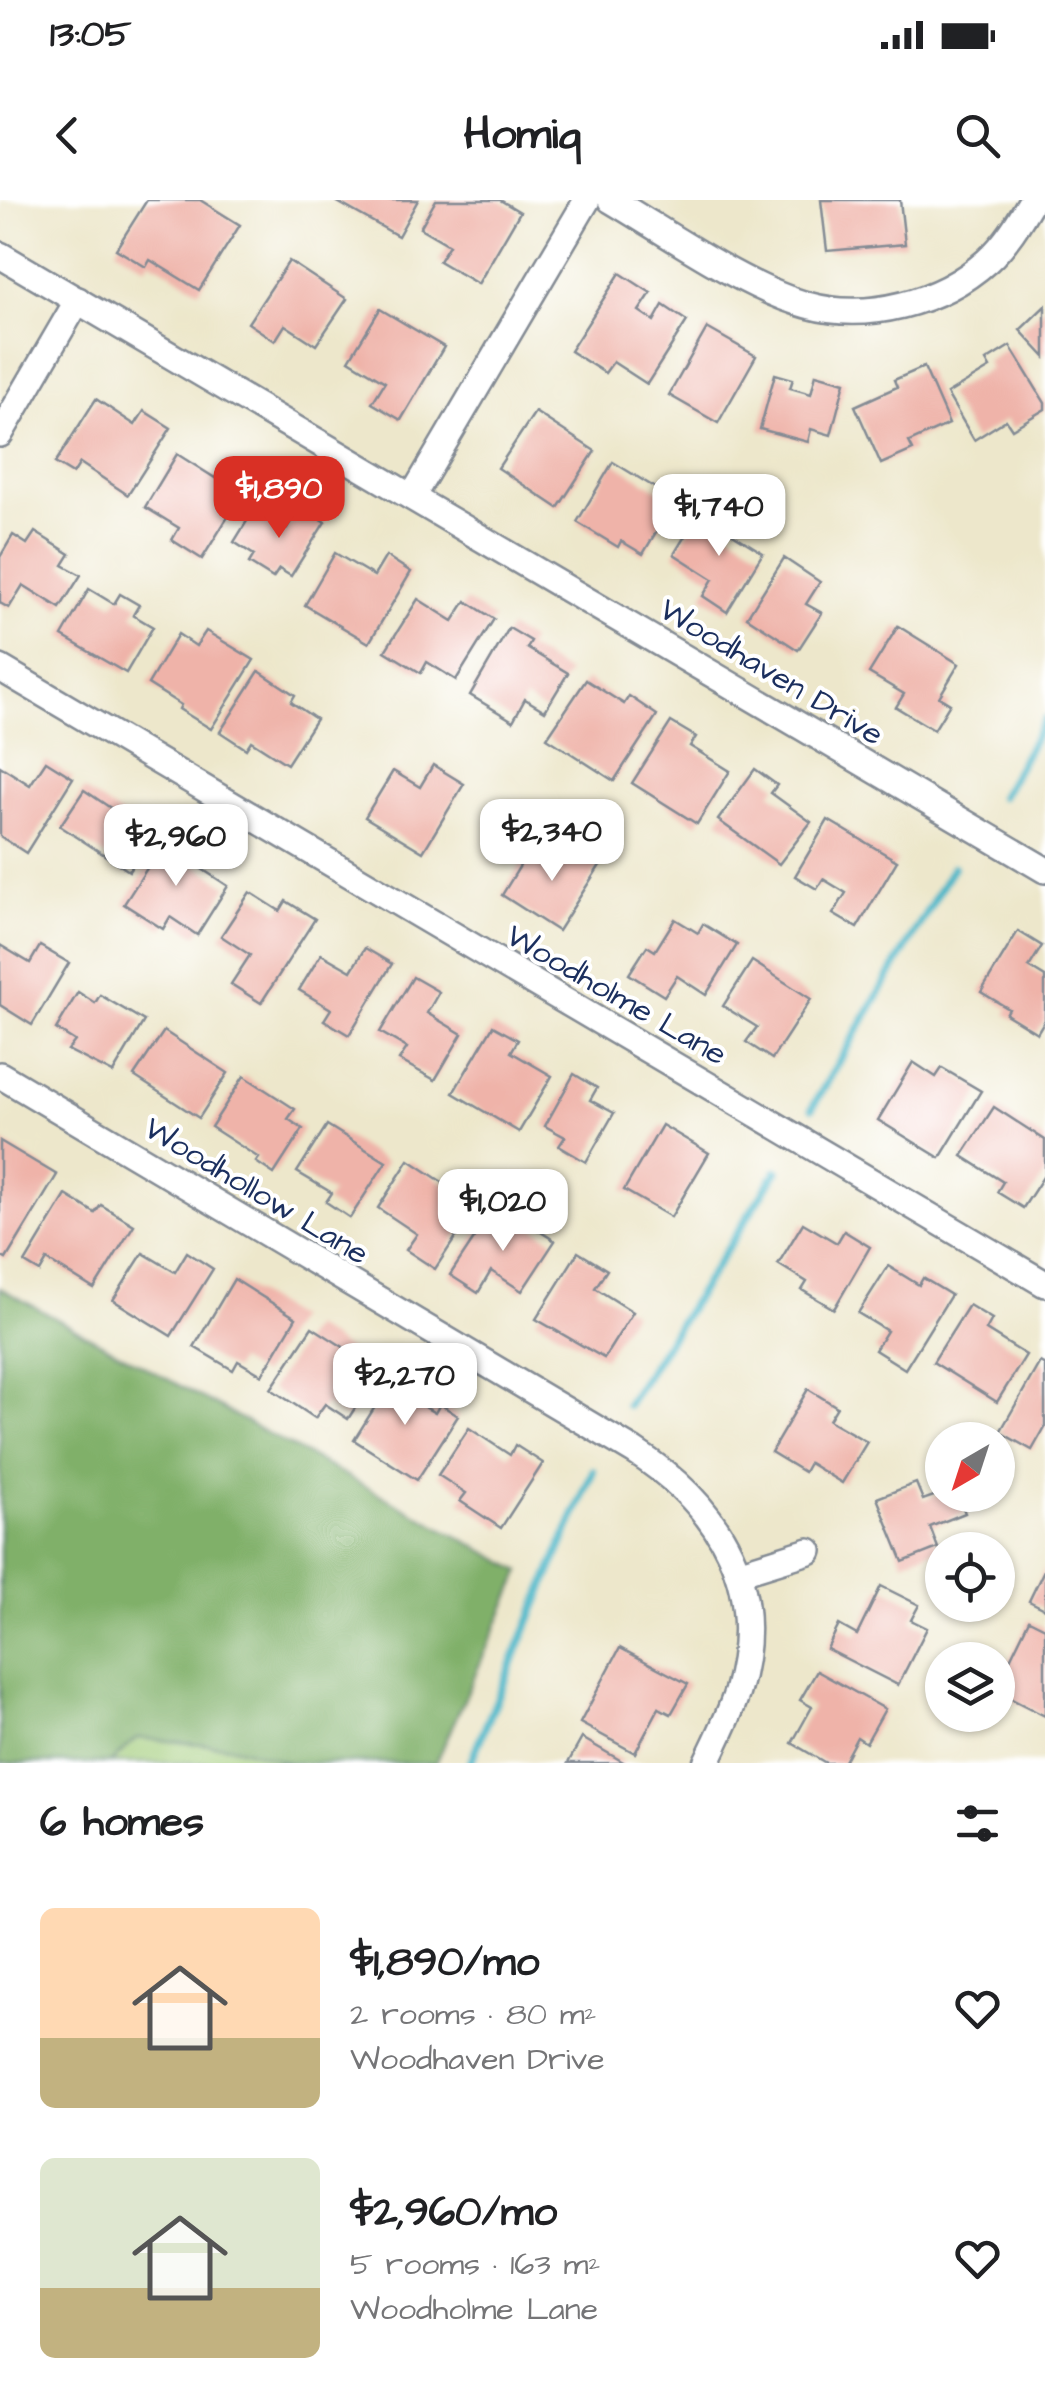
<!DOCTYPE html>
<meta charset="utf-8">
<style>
:root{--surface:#fff;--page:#f2f2f2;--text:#202124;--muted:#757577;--accent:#d93025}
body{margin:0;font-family:"Architects Daughter",sans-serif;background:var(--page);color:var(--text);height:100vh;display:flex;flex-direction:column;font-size:38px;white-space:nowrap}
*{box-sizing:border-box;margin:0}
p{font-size:32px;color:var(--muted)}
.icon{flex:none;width:55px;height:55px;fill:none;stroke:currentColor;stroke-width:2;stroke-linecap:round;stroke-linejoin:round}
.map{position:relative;height:1563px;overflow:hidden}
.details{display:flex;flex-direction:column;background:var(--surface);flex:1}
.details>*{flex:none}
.needle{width:65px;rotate:219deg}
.buttons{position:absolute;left:925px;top:1222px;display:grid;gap:20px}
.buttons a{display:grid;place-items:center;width:90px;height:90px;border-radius:50%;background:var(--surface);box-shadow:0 2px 8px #0004;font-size:50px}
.price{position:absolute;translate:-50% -85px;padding:0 22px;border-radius:20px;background:#fff;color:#222;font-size:32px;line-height:65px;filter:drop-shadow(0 2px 5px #0008)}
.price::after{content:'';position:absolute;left:50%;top:60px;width:30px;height:22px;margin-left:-15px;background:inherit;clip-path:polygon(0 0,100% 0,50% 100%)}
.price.current{background:var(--accent);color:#fff}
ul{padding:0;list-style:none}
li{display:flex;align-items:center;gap:30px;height:250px;padding:0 40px}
li span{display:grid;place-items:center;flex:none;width:280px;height:200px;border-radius:15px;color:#555}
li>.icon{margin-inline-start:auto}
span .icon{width:120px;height:120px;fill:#fffc;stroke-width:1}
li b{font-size:42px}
h2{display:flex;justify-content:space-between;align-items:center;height:120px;padding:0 40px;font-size:42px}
.status{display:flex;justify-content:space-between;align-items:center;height:70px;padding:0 50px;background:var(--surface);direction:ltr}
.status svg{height:28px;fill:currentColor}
header{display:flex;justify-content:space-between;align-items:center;height:130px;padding:0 40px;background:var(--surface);font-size:45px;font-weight:800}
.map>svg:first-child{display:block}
.green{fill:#a1cc79;stroke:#5e7e6c;stroke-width:2.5}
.forest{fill:#80b069;stroke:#4e7064;stroke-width:2.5}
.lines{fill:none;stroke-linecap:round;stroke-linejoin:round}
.stream{stroke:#4ab6c7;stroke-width:8}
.building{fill:#efb3a9}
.minor-casing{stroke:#848b94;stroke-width:30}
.minor{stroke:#fff;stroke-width:25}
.labels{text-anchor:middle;stroke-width:8;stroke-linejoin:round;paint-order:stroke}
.street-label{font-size:32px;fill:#1b2f5e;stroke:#fff}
</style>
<div class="status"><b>13:05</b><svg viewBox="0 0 49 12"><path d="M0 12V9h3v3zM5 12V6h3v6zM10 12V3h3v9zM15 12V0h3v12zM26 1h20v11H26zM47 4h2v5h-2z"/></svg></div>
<header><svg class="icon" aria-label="back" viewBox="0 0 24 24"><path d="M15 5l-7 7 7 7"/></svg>Homiq<svg class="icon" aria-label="search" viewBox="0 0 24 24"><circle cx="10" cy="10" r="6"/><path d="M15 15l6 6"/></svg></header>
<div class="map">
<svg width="1045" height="1563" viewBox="0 0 1045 1563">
<rect width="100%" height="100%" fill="#fff"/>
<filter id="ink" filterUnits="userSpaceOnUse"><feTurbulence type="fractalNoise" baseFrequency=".01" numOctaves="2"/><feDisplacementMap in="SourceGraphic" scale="20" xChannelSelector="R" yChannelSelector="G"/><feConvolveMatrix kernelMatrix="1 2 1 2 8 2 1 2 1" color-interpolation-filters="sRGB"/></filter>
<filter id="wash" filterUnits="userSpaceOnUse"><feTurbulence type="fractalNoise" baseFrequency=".0048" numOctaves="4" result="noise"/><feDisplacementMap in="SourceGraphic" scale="40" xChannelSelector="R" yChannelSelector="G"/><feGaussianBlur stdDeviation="2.25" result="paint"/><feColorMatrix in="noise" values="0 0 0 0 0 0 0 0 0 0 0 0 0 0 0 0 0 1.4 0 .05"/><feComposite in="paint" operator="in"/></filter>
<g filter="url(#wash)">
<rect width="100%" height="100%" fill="#ede7cb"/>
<path class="green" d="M137 1538 234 1547 290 1563H110Z"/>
<path class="forest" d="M0 1088 521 1371 436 1563H290L234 1547 137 1538 110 1563H0Z"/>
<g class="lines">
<g class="stream">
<path d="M1001 597 1045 520"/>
<path d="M812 908 953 667"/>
<path d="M627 1205 777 971"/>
<path d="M470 1563 593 1271"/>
</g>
</g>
<g id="blocks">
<g class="building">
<path d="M147 0H200L240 25 199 90 150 60 146 67 116 49Z"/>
<path d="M334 0H418L398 36Z"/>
<path d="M436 0H500L520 12 478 84 439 61 449 45 420 28Z"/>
<path d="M821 0H900L905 44 827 51Z"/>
<path d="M289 61 347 99 316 145 285 125 275 141 248 123Z"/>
<path d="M620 73 651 93 639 111 654 121 663 105 687 121 647 184 613 162 605 173 570 151Z"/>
<path d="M1045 106V157L1020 130Z"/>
<path d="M380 109 444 147 401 220 372 203 385 182 349 160Z"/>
<path d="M707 128 756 156 718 223 669 195Z"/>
<path d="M1010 146 1045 203V209L1012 229 1006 220 974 240 947 194 990 168 986 161Z"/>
<path d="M924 167 949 224 909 242 913 250 881 264 855 206 897 187 894 180Z"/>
<path d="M775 174 793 179 790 188 811 194 816 174 845 182 831 235 811 229 808 242 760 229Z"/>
<path d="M96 199 135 225 144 211 171 228 128 295 80 263 73 274 55 263Z"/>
<path d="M535 212 595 251 558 308 498 268Z"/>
<path d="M177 254 215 278 227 260 253 276 202 359 172 340 179 328 145 307Z"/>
<path d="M613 262 675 300 643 354 621 341 618 347 577 322Z"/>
<path d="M300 306 325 322 291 376 279 369 273 378 249 363 254 355 234 342 255 308 287 328Z"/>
<path d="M699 313 763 353 727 412 703 396 713 379 674 354Z"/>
<path d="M35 332 70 354 63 365 81 375 60 408 23 385 9 408 0 403V357L13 335 27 344Z"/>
<path d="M335 353 374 376 386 356 411 372 369 443 305 405Z"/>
<path d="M784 358 820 382 806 404 822 413 798 450 747 417Z"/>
<path d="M89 389 114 404 120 394 139 405 133 415 153 427 126 473 62 436Z"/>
<path d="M418 399 453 421 466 401 494 419 456 480 427 462 421 473 385 451Z"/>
<path d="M898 426 959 464 939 497 950 504 934 530 896 507 904 494 869 473Z"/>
<path d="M509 428 531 441 527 448 568 473 545 511 525 499 513 521 470 495Z"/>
<path d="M206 431 254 460 211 529 179 509 181 505 148 484 178 434 196 446Z"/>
<path d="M259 471 295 495 291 502 316 519 287 564 251 541 246 549 220 532Z"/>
<path d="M586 480 624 504 629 496 657 515 614 581 547 538Z"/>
<path d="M671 522 696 537 690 546 730 571 697 624 632 583Z"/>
<path d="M46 561 73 578 26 653 0 636V566L30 585Z"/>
<path d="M433 565 464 584 423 652 365 617 393 571 420 587Z"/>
<path d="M755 569 777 585 771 593 811 622 779 664 718 620Z"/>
<path d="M84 590 152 636 129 671 60 626Z"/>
<path d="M828 620 897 661 857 728 833 714 846 693 823 679 817 689 795 676Z"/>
<path d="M169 634 195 651 188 660 228 686 197 735 170 717 163 729 124 704Z"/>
<path d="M570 641 602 662 558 731 502 695 529 651 553 667Z"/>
<path d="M250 692 280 711 286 701 315 719 261 803 231 784 250 755 221 736Z"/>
<path d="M675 719 698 733 703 724 737 745 706 795 677 776 664 796 629 774 647 746 655 751Z"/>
<path d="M1018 731 1042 746 1029 767 1045 777V820L1037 833 1006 814 1009 809 981 792Z"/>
<path d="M0 745 30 763 40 746 69 763 32 825 0 805Z"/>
<path d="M365 748 392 764 349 835 324 820 331 809 299 790 321 754 351 771Z"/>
<path d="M752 761 811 799 772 859 746 842 757 827 723 806Z"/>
<path d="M413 777 439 792 427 813 462 834 435 880 399 860 407 848 380 832Z"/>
<path d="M78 792 95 803 100 795 144 821 113 873 68 850 75 841 56 829Z"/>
<path d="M493 826 518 840 511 852 552 876 519 932 453 893Z"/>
<path d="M164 831 228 873 199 918 134 876Z"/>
<path d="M913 862 936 877 942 868 981 891 940 958 878 920Z"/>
<path d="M574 874 597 888 590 900 614 913 586 962 559 946 565 937 545 926Z"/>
<path d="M244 876 295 909 288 919 303 929 274 974 256 962 259 958 211 927Z"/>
<path d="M994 907 1045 940V974L1023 1008 997 992 1003 982 962 956Z"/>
<path d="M327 925 386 962 350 1018 326 1002 332 993 297 972Z"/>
<path d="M662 925 709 953 671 1017 624 990Z"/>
<path d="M0 941 57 975 6 1059 0 1056Z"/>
<path d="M409 960 477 1005 435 1069 406 1050 417 1034 378 1008Z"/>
<path d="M66 995 95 1013 101 1005 134 1025 94 1089 47 1060 40 1072 25 1063Z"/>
<path d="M509 1012 555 1041 522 1091 491 1071 478 1093 450 1075 489 1016 501 1024Z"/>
<path d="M803 1023 837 1043 844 1031 870 1047 834 1109 802 1090 807 1082 778 1064Z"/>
<path d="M187 1052 213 1069 171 1136 113 1100 143 1053 175 1072Z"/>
<path d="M578 1052 607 1070 595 1088 633 1112 604 1158 536 1119Z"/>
<path d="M888 1066 919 1085 923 1078 951 1095 905 1169 875 1150 887 1131 858 1113Z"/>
<path d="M234 1079 296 1118 262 1175 238 1161 233 1170 194 1147Z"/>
<path d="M969 1105 992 1119 986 1130 1026 1155 997 1202 933 1162Z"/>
<path d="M312 1127 359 1157 362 1152 382 1166 348 1219 325 1204 315 1218 271 1189Z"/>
<path d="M1040 1162 1045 1165V1227L1032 1250 1000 1232Z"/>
<path d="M395 1175 424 1193 418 1203 435 1213 440 1204 458 1216 417 1280 354 1240Z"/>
<path d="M808 1189 837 1207 829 1220 867 1242 842 1283 809 1263 804 1272 771 1252Z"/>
<path d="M469 1228 510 1255 515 1245 543 1263 501 1328 460 1301 466 1293 438 1275Z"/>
<path d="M916 1283 923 1300 942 1293 958 1295 965 1313 930 1327 938 1348 903 1362 877 1298Z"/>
<path d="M1045 1368V1409L1029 1401Z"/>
<path d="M881 1386 919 1405 911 1420 927 1428 898 1485 827 1449 839 1425 857 1435Z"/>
<path d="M1029 1420 1045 1428V1516L998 1492V1484Z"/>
<path d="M620 1448 688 1484 671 1514 659 1508 635 1553 580 1523Z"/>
<path d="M817 1471 885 1509 866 1543 857 1537 843 1563H826L792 1543 812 1507 800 1500Z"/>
<path d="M582 1538 625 1563H568Z"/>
</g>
</g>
</g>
<g filter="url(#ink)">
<use href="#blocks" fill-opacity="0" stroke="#848b94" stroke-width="2.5"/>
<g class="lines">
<defs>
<g id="minor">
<path d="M611 0C667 33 747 89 807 105 867 122 940 103 987 61 1006 44 1019 22 1032 0"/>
<path d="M0 55 1045 670"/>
<path d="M0 234 78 100"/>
<path d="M412 297 587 0"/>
<path d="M0 468 1045 1084"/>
<path d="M0 875 634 1251C721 1307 768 1387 737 1492 729 1517 717 1540 706 1563"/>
<path d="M738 1373 809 1351"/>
</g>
</defs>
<use href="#minor" class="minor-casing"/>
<use href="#minor" class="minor"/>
</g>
</g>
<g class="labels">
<g class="street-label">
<text transform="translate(772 471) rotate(31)" y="11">Woodhaven Drive</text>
<text transform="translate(617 794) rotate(30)" y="11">Woodholme Lane</text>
<text transform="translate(257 990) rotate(31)" y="11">Woodhollow Lane</text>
</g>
</g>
</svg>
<div class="buttons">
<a><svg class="needle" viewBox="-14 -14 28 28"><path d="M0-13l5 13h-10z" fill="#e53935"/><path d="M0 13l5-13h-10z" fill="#757577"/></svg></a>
<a><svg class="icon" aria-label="locate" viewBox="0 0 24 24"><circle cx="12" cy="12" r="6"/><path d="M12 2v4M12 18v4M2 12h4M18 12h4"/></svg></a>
<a><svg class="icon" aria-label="layers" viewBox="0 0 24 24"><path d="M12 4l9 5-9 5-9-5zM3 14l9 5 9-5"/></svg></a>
</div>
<b class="price current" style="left:279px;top:341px">$1,890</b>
<b class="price" style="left:719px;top:359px">$1,740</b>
<b class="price" style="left:552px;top:684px">$2,340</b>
<b class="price" style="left:176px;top:689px">$2,960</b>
<b class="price" style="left:503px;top:1054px">$1,020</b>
<b class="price" style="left:405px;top:1228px">$2,270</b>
</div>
<section class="details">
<h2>6 homes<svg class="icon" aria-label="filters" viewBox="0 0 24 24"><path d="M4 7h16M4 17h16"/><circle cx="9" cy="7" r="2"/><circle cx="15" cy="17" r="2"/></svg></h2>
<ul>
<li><span style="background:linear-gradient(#ffd9b3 65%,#c2b280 0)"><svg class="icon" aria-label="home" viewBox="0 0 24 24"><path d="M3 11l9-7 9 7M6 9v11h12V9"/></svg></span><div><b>$1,890/mo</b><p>2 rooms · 80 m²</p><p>Woodhaven Drive</p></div><svg class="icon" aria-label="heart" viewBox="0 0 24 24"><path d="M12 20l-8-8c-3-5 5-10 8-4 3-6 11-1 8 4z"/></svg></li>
<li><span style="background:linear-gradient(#dfe7d0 65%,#c2b280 0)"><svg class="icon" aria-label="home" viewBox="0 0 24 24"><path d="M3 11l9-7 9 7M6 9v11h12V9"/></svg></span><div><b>$2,960/mo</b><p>5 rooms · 163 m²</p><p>Woodholme Lane</p></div><svg class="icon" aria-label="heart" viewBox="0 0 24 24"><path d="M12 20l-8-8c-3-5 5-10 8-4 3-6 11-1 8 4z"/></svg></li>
</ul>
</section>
